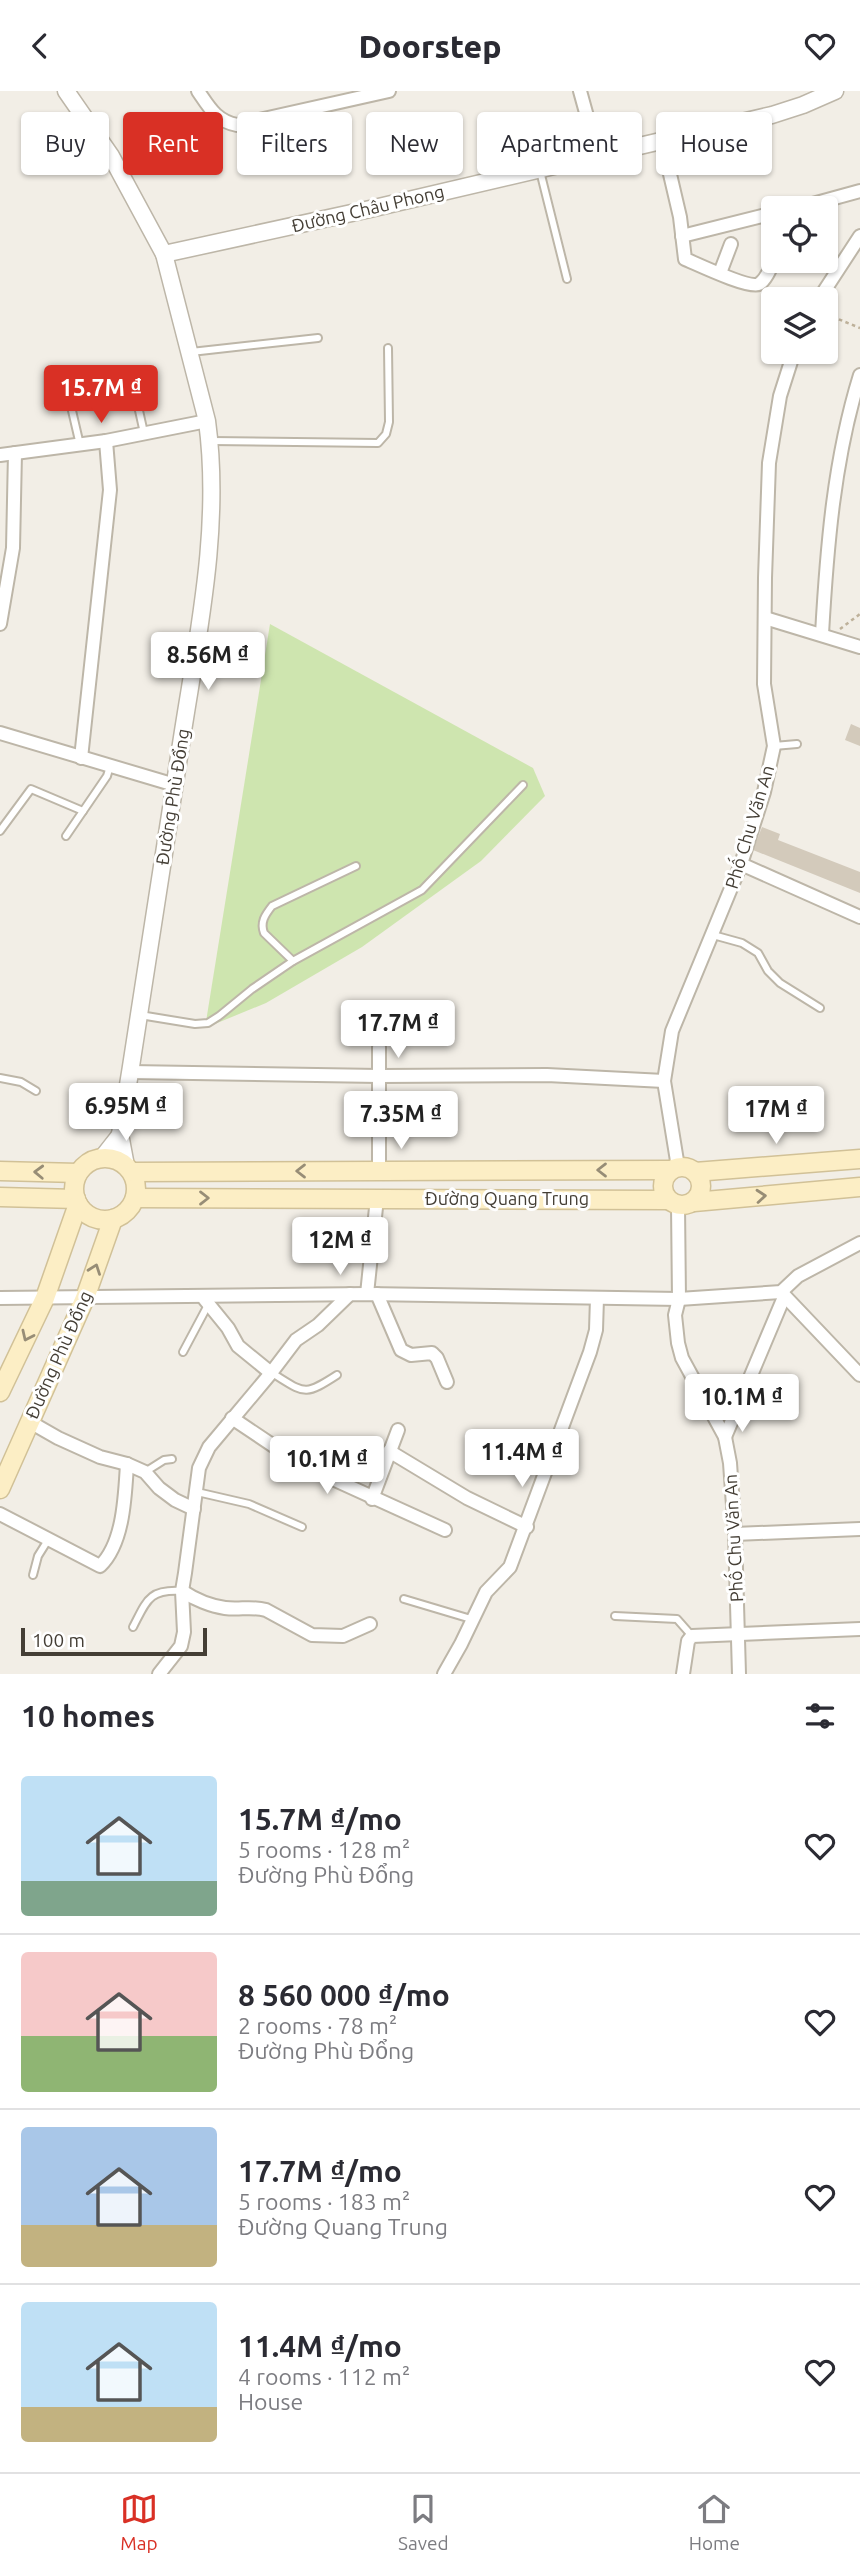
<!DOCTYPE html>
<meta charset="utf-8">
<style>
:root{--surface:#fff;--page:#f7f7f7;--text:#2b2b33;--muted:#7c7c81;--line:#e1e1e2;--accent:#d93025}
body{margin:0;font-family:Ubuntu,sans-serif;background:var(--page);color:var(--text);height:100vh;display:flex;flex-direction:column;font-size:26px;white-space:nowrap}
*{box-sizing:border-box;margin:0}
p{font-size:23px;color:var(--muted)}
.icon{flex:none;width:38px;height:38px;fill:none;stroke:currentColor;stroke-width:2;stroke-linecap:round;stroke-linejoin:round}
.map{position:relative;height:1583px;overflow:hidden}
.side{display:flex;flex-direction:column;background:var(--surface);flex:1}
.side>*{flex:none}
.hud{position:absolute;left:21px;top:21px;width:819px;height:63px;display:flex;gap:14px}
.buttons{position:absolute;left:761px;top:105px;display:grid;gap:14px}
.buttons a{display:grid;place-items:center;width:77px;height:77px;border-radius:7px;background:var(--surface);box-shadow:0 2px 5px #0004;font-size:35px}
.scale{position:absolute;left:21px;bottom:18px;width:186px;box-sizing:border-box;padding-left:7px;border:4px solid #443e35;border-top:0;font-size:19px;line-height:24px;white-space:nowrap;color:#443e35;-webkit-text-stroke:5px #fff;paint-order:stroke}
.price{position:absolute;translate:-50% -60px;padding:0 16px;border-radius:7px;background:#fff;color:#222;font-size:23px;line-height:46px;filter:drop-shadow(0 2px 4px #0008)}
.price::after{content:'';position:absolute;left:50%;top:42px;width:21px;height:16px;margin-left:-10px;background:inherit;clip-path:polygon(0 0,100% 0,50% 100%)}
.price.current{background:var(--accent);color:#fff}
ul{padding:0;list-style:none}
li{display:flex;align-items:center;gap:21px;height:175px;padding:0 21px}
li+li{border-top:2px solid var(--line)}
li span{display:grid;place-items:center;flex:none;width:196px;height:140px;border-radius:7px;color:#555}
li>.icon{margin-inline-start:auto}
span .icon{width:84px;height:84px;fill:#fffc;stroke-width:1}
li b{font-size:30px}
h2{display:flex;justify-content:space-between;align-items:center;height:84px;padding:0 21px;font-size:30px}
.chip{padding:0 24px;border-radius:7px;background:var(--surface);box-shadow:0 2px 5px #0004;font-size:24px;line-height:63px}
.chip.current{background:var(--accent);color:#fff}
header{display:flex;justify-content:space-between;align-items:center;height:91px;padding:0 21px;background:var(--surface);font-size:32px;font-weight:800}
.tab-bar{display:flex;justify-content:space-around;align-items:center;height:98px;border-top:2px solid var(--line);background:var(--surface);font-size:19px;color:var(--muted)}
.tab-bar a{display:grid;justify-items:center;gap:4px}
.tab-bar .current{color:var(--accent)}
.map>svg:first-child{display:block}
.green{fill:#cee5af}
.building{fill:#d3cabb}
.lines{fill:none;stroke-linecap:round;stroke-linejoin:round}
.service-casing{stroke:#bdb6a8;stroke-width:10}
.minor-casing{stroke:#bdb6a8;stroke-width:16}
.tertiary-casing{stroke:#bdb6a8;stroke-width:19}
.secondary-casing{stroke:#d1c197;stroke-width:21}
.path{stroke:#beb19a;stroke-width:2.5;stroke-dasharray:3.5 3.5;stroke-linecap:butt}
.service{stroke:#fff;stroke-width:6}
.minor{stroke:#fff;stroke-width:12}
.tertiary{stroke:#fff;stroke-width:16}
.secondary{stroke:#fceec5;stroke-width:18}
.oneway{stroke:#978d76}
.labels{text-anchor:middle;stroke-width:6;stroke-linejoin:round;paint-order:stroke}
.street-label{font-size:18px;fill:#443e35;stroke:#fff}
</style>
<header><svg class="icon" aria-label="back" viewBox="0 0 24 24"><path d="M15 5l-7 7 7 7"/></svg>Doorstep<svg class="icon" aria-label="heart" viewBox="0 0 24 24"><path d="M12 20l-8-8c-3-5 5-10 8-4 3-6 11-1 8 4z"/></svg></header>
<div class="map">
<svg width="860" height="1583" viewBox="0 0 860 1583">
<rect width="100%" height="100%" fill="#f2eee6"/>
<path class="green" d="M270 533 533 677 545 705 481 770 362 856 266 912 205 937Z"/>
<g class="building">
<path d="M851 633 860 637V655L845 649Z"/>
<path d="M762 736 780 743 778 749 860 781V802L753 759Z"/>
</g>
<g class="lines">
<defs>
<g id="service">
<path d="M540 80 567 188"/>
<path d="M191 261 318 247"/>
<path d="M55 303 63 304 70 311 80 354"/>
<path d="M138 315 144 342"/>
<path d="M211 350 378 352 386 343 389 331 388 257"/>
<path d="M774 655 797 653"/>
<path d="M0 740 31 698 83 720"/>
<path d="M66 745 107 685 110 675"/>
<path d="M713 844 742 852 758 862 768 880 780 892 820 917"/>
<path d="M293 870 264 842C260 831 265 824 272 815L356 775"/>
<path d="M140 924 195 933 208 932 219 925 252 898 293 870 422 799 523 694"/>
<path d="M0 987 21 991 36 1000"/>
<path d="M183 1261 208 1214"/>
<path d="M272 1282C305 1302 303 1306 337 1284"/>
<path d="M145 1381 164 1369 172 1368"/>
<path d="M197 1401 249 1413 302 1436"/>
<path d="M33 1484 38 1465 48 1449"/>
<path d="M404 1508 471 1528"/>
<path d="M615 1525 677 1528 692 1545"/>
<path d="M133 1536C147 1509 149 1498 182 1500"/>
</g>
<g id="minor">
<path d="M198 0C209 16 216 30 237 34L389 0"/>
<path d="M580 0 598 65"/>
<path d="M662 49 680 126 685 168C697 173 749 198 759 193 766 189 771 176 774 169"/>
<path d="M798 117 860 100"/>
<path d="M682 145 774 122"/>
<path d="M720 182 731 153"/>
<path d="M819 208 860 145"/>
<path d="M0 364 106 350 207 330"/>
<path d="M765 527 860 556"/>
<path d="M0 533 13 457 15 362"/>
<path d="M822 543C827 455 834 368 860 284"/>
<path d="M0 642 175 694"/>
<path d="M81 667 110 399 106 350"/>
<path d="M741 773 860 826"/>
<path d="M379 956V1079"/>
<path d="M130 981 379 985 547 984 664 990"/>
<path d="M678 1076 664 990 672 940 741 773 764 701 774 655 764 593 765 487 769 372 780 305 794 261"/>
<path d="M678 1114 679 1208 675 1224 678 1252 682 1267 725 1346 730 1372 735 1443 739 1583"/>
<path d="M781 1201 860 1284"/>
<path d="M367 1203 377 1107"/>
<path d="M377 1203 401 1259 411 1264 432 1262 437 1267 447 1291"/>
<path d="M202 1205 228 1237 238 1255 271 1282"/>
<path d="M0 1207 367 1203 679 1208 781 1201 798 1185 860 1152"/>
<path d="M232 1327 302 1374 445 1439"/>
<path d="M30 1331 58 1347 100 1366 127 1373 145 1381 159 1397 175 1409 194 1418"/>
<path d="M725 1346 784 1206"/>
<path d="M389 1360 467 1407 527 1436"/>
<path d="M372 1408 398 1339"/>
<path d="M0 1423 100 1475C124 1452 125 1404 127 1373"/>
<path d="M735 1443 860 1438"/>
<path d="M182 1500C194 1508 211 1515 225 1517 239 1519 252 1515 266 1519L312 1544 343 1545 370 1533"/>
<path d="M159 1583 181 1555 184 1541 182 1500 185 1482 199 1377 209 1356 271 1282 296 1249 318 1234 350 1203"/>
<path d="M444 1583 461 1553 486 1501 510 1476 590 1261 596 1239 597 1207"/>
<path d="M683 1583 688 1550 692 1545 860 1538"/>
</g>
<g id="tertiary">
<path d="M66 0 111 65 164 163 370 118 772 24 803 14 835 0"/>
<path d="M102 1067 120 1044"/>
<path d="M126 1075 120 1043C142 909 163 775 183 640 199 538 221 433 207 330L164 163"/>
</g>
<g id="secondary">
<circle cx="105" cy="1098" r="31"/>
<circle cx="682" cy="1095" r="19"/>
<path d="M0 1080 78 1082"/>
<path d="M132 1081 671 1079"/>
<path d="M695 1081 860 1068"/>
<path d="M0 1106 76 1108"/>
<path d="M135 1107 668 1109"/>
<path d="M694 1111 860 1096"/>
<path d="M0 1301 45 1207 78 1113"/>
<path d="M0 1398 85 1207 113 1128"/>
</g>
</defs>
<use href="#service" class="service-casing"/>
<use href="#minor" class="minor-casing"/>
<use href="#tertiary" class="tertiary-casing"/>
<use href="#secondary" class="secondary-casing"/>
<g class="path">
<path d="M826 223 860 237"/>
<path d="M840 538 860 523"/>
</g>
<use href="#service" class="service"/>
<use href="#minor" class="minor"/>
<use href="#tertiary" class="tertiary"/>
<use href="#secondary" class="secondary"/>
</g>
<defs><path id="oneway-chevron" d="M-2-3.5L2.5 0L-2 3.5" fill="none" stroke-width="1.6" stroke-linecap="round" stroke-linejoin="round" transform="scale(1.75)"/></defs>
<g class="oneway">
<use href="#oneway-chevron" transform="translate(602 1079) rotate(180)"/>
<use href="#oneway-chevron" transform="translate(301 1080) rotate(180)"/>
<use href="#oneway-chevron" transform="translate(39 1081) rotate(-178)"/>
<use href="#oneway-chevron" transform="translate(761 1105) rotate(-5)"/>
<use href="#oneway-chevron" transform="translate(204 1107)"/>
<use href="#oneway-chevron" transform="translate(95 1178) rotate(-70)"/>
<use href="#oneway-chevron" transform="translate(27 1245) rotate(115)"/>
</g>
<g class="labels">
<g class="street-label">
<text transform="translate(368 118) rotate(-13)" y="6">Đường Châu Phong</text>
<text transform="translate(173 706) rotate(-81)" y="6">Đường Phù Đổng</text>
<text transform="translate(750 736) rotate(-73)" y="6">Phố Chu Văn An</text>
<text x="507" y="1114">Đường Quang Trung</text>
<text transform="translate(59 1264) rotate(-66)" y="6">Đường Phù Đổng</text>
<text transform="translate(734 1447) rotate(-93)" y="6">Phố Chu Văn An</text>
</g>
</g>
</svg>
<div class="buttons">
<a><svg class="icon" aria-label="locate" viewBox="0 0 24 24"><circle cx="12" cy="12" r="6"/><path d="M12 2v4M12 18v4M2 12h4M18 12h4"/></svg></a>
<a><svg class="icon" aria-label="layers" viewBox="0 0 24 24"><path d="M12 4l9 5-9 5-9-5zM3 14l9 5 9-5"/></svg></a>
</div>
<div class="scale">100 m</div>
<b class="price current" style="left:101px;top:334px">15.7M ₫</b>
<b class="price" style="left:208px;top:601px">8.56M ₫</b>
<b class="price" style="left:398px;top:969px">17.7M ₫</b>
<b class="price" style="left:126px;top:1052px">6.95M ₫</b>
<b class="price" style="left:776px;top:1055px">17M ₫</b>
<b class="price" style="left:401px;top:1060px">7.35M ₫</b>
<b class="price" style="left:340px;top:1186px">12M ₫</b>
<b class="price" style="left:742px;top:1343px">10.1M ₫</b>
<b class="price" style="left:522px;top:1398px">11.4M ₫</b>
<b class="price" style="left:327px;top:1405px">10.1M ₫</b>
<div class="hud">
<a class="chip">Buy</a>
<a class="chip current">Rent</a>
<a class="chip">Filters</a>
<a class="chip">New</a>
<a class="chip">Apartment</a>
<a class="chip">House</a>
</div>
</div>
<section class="side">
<h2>10 homes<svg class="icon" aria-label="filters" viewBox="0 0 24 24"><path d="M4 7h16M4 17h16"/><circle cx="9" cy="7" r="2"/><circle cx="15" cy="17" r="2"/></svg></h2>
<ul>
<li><span style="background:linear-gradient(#bfe0f5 75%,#7fa58c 0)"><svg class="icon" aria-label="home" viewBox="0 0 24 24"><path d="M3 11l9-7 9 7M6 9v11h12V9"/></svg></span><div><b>15.7M ₫/mo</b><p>5 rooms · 128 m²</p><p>Đường Phù Đổng</p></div><svg class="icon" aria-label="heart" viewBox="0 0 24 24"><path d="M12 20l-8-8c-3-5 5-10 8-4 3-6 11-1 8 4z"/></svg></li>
<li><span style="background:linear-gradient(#f6c9c9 60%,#8fb573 0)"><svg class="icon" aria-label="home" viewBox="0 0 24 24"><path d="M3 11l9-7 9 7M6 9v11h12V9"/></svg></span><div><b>8 560 000 ₫/mo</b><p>2 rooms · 78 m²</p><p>Đường Phù Đổng</p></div><svg class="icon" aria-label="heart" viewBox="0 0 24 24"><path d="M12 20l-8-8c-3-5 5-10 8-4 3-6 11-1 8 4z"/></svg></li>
<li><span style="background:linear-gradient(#a9c7e8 70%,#c2b280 0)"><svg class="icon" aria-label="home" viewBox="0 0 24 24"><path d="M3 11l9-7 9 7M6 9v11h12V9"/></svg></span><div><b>17.7M ₫/mo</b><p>5 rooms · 183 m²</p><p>Đường Quang Trung</p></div><svg class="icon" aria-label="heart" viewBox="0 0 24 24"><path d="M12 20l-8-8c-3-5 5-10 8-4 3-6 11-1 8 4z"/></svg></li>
<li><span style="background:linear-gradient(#bfe0f5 75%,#c2b280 0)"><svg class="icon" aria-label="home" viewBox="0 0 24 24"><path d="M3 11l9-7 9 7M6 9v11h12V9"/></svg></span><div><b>11.4M ₫/mo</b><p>4 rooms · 112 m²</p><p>House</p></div><svg class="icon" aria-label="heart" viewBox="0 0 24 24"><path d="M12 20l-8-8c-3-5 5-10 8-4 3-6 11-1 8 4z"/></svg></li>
</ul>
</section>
<nav class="tab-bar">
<a class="current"><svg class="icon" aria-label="map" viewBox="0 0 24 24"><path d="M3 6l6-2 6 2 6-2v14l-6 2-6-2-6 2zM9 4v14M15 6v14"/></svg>Map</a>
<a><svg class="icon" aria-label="saved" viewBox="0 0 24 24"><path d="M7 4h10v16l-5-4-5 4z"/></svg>Saved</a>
<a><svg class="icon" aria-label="home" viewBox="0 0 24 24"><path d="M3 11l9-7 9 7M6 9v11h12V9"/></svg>Home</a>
</nav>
